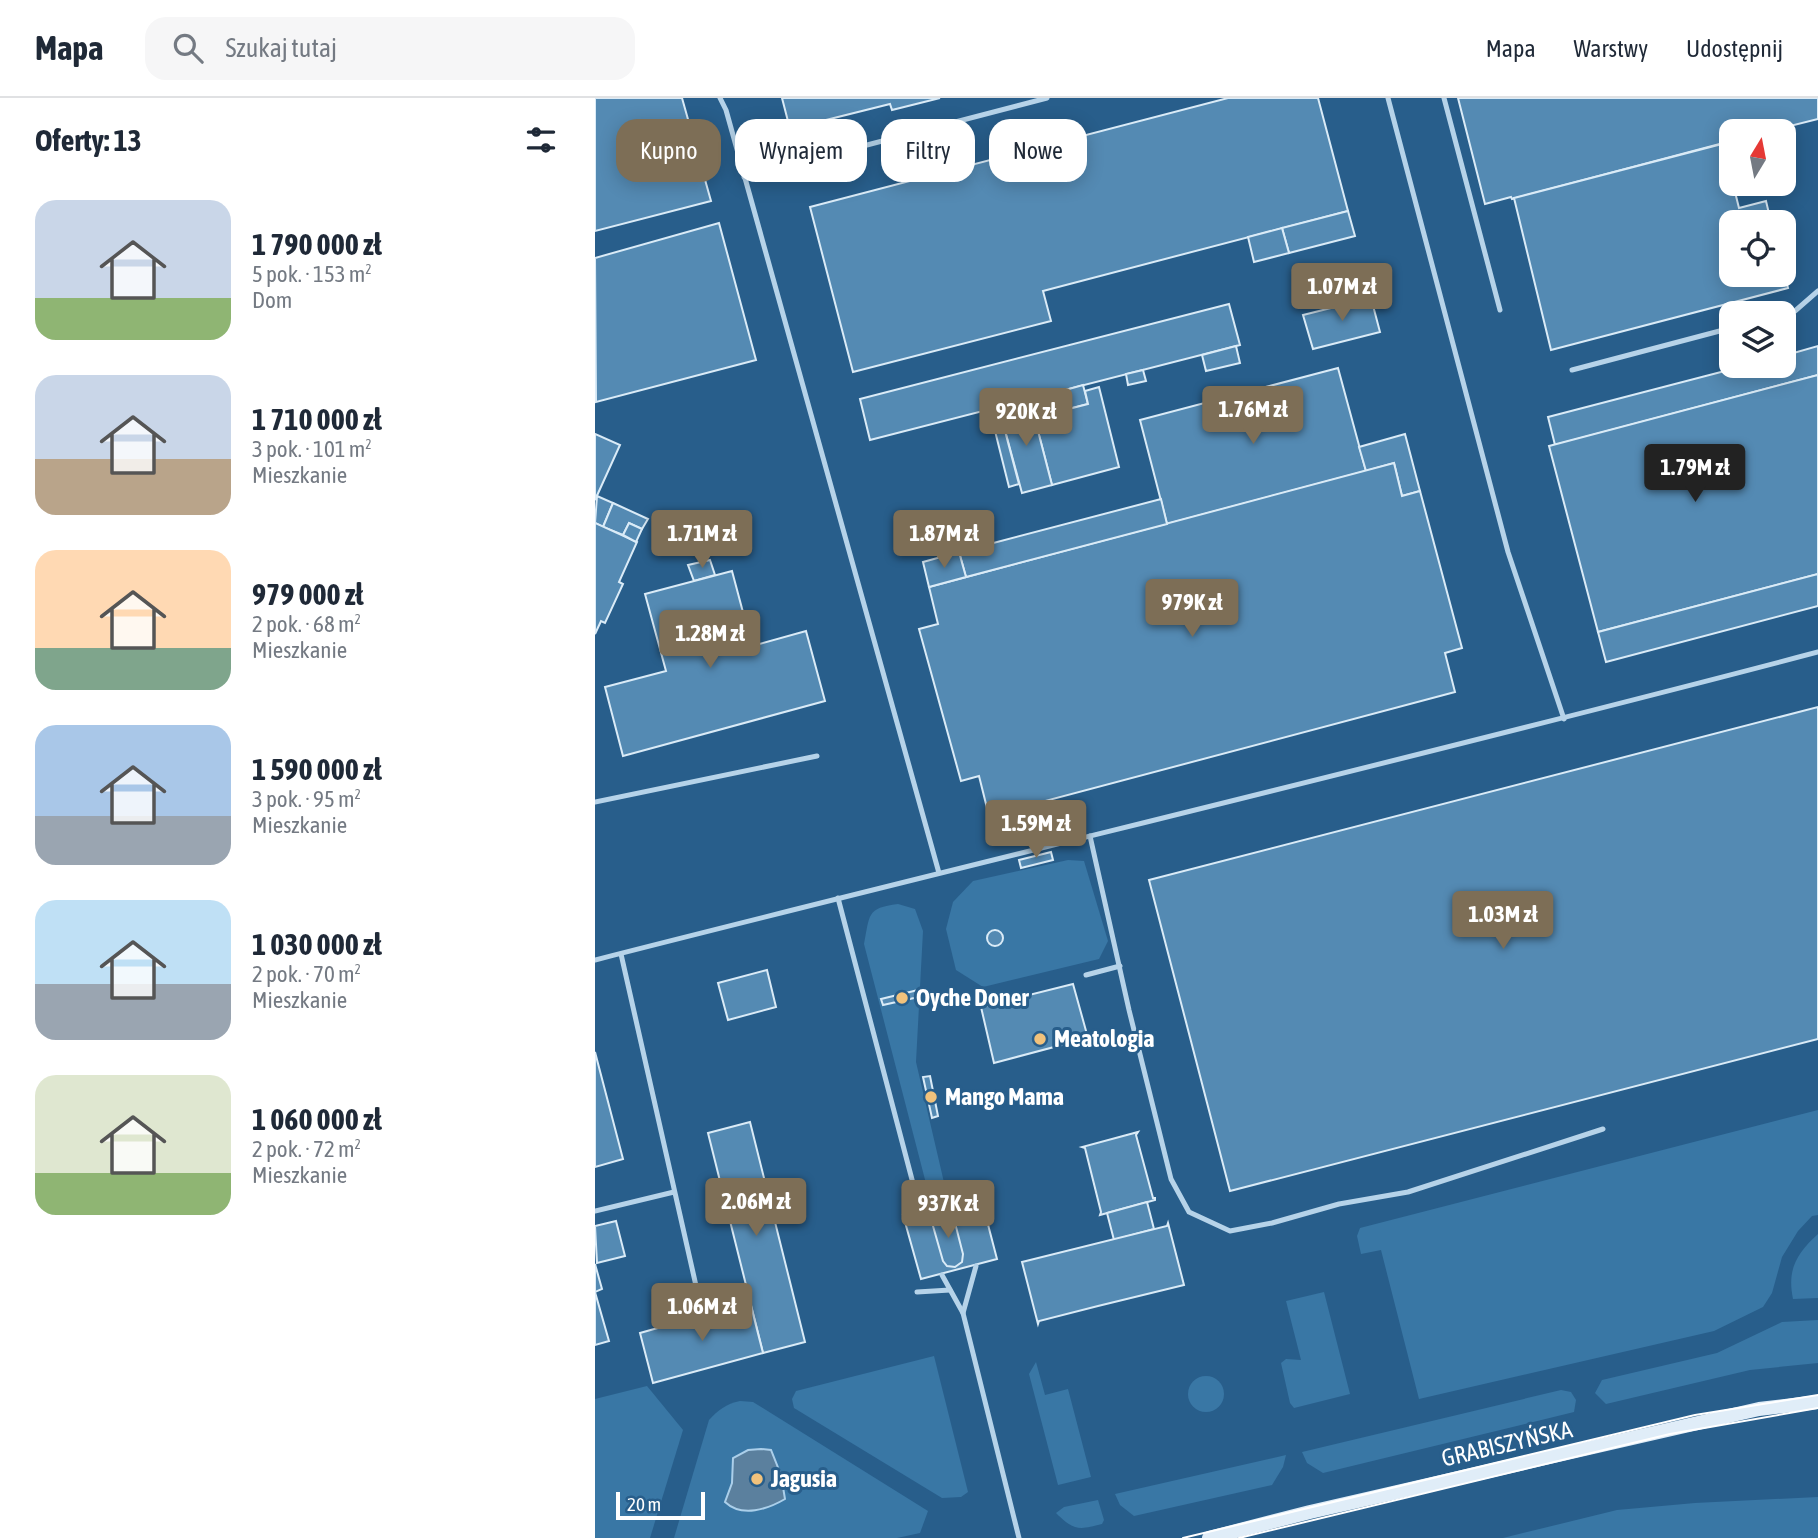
<!DOCTYPE html>
<html lang="pl">
<meta charset="utf-8">
<style>
:root{--surface:#fff;--page:#f6f6f7;--text:#1f2937;--muted:#747a83;--line:#e0e1e3;--accent:#7d6e56}
body{margin:0;font-family:"Asap Condensed",sans-serif;background:var(--page);color:var(--text);height:100vh;display:flex;flex-direction:column;font-size:26px;white-space:nowrap}
*{box-sizing:border-box;margin:0}
p{font-size:23px;color:var(--muted)}
.icon{flex:none;width:38px;height:38px;fill:none;stroke:currentColor;stroke-width:2;stroke-linecap:round;stroke-linejoin:round}
.map{position:relative;flex:1;overflow:hidden}
.drawer{display:flex;flex-direction:column;background:var(--surface);width:595px}
.drawer>*{flex:none}
.guide{position:absolute;left:21px;top:21px;width:665px;height:63px;display:flex;gap:14px}
.needle{width:46px;rotate:10deg}
.tools{position:absolute;left:1124px;top:21px;display:grid;gap:14px}
.tools a{display:grid;place-items:center;width:77px;height:77px;border-radius:14px;background:var(--surface);box-shadow:0 4px 18px #0003;font-size:35px}
.scale{position:absolute;left:21px;bottom:18px;width:89px;box-sizing:border-box;padding-left:7px;border:4px solid #fff;border-top:0;font-size:19px;line-height:24px;white-space:nowrap;color:#fff;-webkit-text-stroke:5px #285e8b;paint-order:stroke}
.price{position:absolute;translate:-50% -60px;padding:0 16px;border-radius:7px;background:var(--accent);color:#fff;font-size:23px;line-height:46px;filter:drop-shadow(0 2px 4px #0008)}
.price::after{content:'';position:absolute;left:50%;top:42px;width:21px;height:16px;margin-left:-10px;background:inherit;clip-path:polygon(0 0,100% 0,50% 100%)}
.price.active{background:#222;color:#fff}
ul{padding:0;list-style:none}
li{display:flex;align-items:center;gap:21px;height:175px;padding:0 35px}
li span{display:grid;place-items:center;flex:none;width:196px;height:140px;border-radius:21px;color:#555}
li>.icon{margin-inline-start:auto}
span .icon{width:84px;height:84px;fill:#fffc;stroke-width:1}
li b{font-size:30px}
h2{display:flex;justify-content:space-between;align-items:center;height:84px;padding:0 35px;font-size:30px}
.chip{padding:0 24px;border-radius:21px;background:var(--surface);box-shadow:0 4px 18px #0003;font-size:24px;line-height:63px}
.chip.active{background:var(--accent);color:#fff}
header{display:flex;align-items:center;gap:42px;box-sizing:border-box;height:98px;padding:0 35px;background:var(--surface);border-bottom:2px solid var(--line)}
header strong{font-size:33px}
nav{display:flex;gap:38px;margin-inline-start:auto;font-size:24px}
.search{width:490px;height:63px;background:var(--page);display:flex;align-items:center;gap:18px;box-sizing:border-box;padding:0 24px;border-radius:21px;color:var(--muted);font-size:26px}
main{display:flex;flex:1;min-height:0}
.map>svg:first-child{display:block}
.green{fill:#3977a5}
.water{fill:#5b809e;stroke:#abcfea;stroke-width:2}
.building{fill:#548ab3;stroke:#daebf7;stroke-width:2}
.lines{fill:none;stroke-linecap:round;stroke-linejoin:round}
.service{stroke:#b6d3e9;stroke-width:5}
.secondary{stroke:#e0edf8;stroke-width:14}
.tram{stroke:#fff;stroke-width:2}
.poi-dot{fill:#f1c27c;stroke:#285e8b;stroke-width:2.5}
.labels{text-anchor:middle;stroke-width:6;stroke-linejoin:round;paint-order:stroke}
.poi-label{font-size:24px;font-weight:bold;fill:#fff;stroke:#285e8b;text-anchor:start}
.street-label{font-size:24px;fill:#fff;stroke:#285e8b}
</style>
<header>
<strong>Mapa</strong>
<div class="search"><svg class="icon" aria-label="search" viewBox="0 0 24 24"><circle cx="10" cy="10" r="6"/><path d="M15 15l6 6"/></svg>Szukaj tutaj</div>
<nav><a>Mapa</a><a>Warstwy</a><a>Udostępnij</a></nav>
</header>
<main>
<section class="drawer">
<h2>Oferty: 13<svg class="icon" aria-label="filters" viewBox="0 0 24 24"><path d="M4 7h16M4 17h16"/><circle cx="9" cy="7" r="2"/><circle cx="15" cy="17" r="2"/></svg></h2>
<ul>
<li><span style="background:linear-gradient(#c9d6e8 70%,#8fb573 0)"><svg class="icon" aria-label="home" viewBox="0 0 24 24"><path d="M3 11l9-7 9 7M6 9v11h12V9"/></svg></span><div><b>1 790 000 zł</b><p>5 pok. · 153 m²</p><p>Dom</p></div></li>
<li><span style="background:linear-gradient(#c9d6e8 60%,#b9a48a 0)"><svg class="icon" aria-label="home" viewBox="0 0 24 24"><path d="M3 11l9-7 9 7M6 9v11h12V9"/></svg></span><div><b>1 710 000 zł</b><p>3 pok. · 101 m²</p><p>Mieszkanie</p></div></li>
<li><span style="background:linear-gradient(#ffd9b3 70%,#7fa58c 0)"><svg class="icon" aria-label="home" viewBox="0 0 24 24"><path d="M3 11l9-7 9 7M6 9v11h12V9"/></svg></span><div><b>979 000 zł</b><p>2 pok. · 68 m²</p><p>Mieszkanie</p></div></li>
<li><span style="background:linear-gradient(#a9c7e8 65%,#9aa5b1 0)"><svg class="icon" aria-label="home" viewBox="0 0 24 24"><path d="M3 11l9-7 9 7M6 9v11h12V9"/></svg></span><div><b>1 590 000 zł</b><p>3 pok. · 95 m²</p><p>Mieszkanie</p></div></li>
<li><span style="background:linear-gradient(#bfe0f5 60%,#9aa5b1 0)"><svg class="icon" aria-label="home" viewBox="0 0 24 24"><path d="M3 11l9-7 9 7M6 9v11h12V9"/></svg></span><div><b>1 030 000 zł</b><p>2 pok. · 70 m²</p><p>Mieszkanie</p></div></li>
<li><span style="background:linear-gradient(#dfe7d0 70%,#8fb573 0)"><svg class="icon" aria-label="home" viewBox="0 0 24 24"><path d="M3 11l9-7 9 7M6 9v11h12V9"/></svg></span><div><b>1 060 000 zł</b><p>2 pok. · 72 m²</p><p>Mieszkanie</p></div></li>
</ul>
</section>
<div class="map">
<svg width="1223" height="1440" viewBox="0 0 1223 1440">
<rect width="100%" height="100%" fill="#285e8b"/>
<g class="green">
<path d="M473 762 489 763 513 843 504 861 388 889 361 872 351 831 358 804 378 783Z"/>
<path d="M303 806 320 811 328 833 321 964 351 1093 334 1097 269 846C275 817 271 810 303 806Z"/>
<path d="M1223 1012V1117L1217 1118 1203 1133 1187 1159 1177 1195 1168 1209 1119 1233 824 1301 786 1152 766 1156 762 1138 765 1130Z"/>
<path d="M1223 1136V1200L1198 1201C1192 1172 1201 1156 1223 1136Z"/>
<path d="M729 1194 755 1296 699 1310 695 1305 686 1265 691 1261 706 1262 691 1203Z"/>
<path d="M1223 1222V1265L1155 1272 1011 1306 1000 1295 1007 1282 1122 1255 1187 1224Z"/>
<path d="M339 1258 373 1394 366 1399 347 1400 199 1310 197 1301 201 1293Z"/>
<path d="M441 1264 450 1297 473 1291 496 1379 463 1387 434 1276Z"/>
<circle cx="611" cy="1296" r="18"/>
<path d="M52 1288 88 1332 55 1440H0V1301Z"/>
<path d="M966 1292 976 1294 981 1302 979 1314 728 1375 712 1365 707 1354Z"/>
<path d="M145 1303 158 1304 333 1413 325 1435 302 1440H79L114 1322C123 1312 131 1306 145 1303Z"/>
<path d="M691 1357 688 1369 677 1387 539 1418 525 1407 520 1396Z"/>
<path d="M1223 1399V1440H908L1022 1412 1100 1405Z"/>
<path d="M503 1402 509 1422 507 1426C484 1432 479 1433 461 1415L469 1409Z"/>
</g>
<path class="water" d="M166 1351 176 1352 186 1377 190 1401C173 1411 147 1420 130 1404L137 1385 138 1360 153 1352Z"/>
<g class="building">
<path d="M0 0H87L116 103 0 133Z"/>
<path d="M187 0H345L297 12 295 6 195 31Z"/>
<path d="M633 0H723L753 113 448 193 456 223 258 274 215 109Z"/>
<path d="M863 0H1223V21L1175 33H1136V43L917 101 916 99 890 106Z"/>
<path d="M1127 46 1136 86H1138L1144 110 1171 103 1176 124H1136V177H1188V171L1193 190 956 252 919 100Z"/>
<path d="M753 113 760 138 694 155 687 130Z"/>
<path d="M124 125 161 262 1 304 0 160Z"/>
<path d="M687 130 694 155 659 164 653 139Z"/>
<path d="M776 200 785 234 718 251 708 217Z"/>
<path d="M634 206 645 247 275 342 265 301Z"/>
<path d="M641 248 645 265 611 273 607 257Z"/>
<path d="M1223 248V277L960 347 953 319 1149 268H1188V258Z"/>
<path d="M743 270 771 373 572 426 545 322Z"/>
<path d="M548 272 551 283 533 287 531 276Z"/>
<path d="M1223 277V476L1003 534 954 348Z"/>
<path d="M488 287 493 306 454 316 449 298Z"/>
<path d="M504 289 524 369 457 387 436 306 450 302 454 316 493 306 490 293Z"/>
<path d="M436 306 457 387 427 395 405 314Z"/>
<path d="M405 314 424 386 414 389 396 317Z"/>
<path d="M0 336 25 347 0 402Z"/>
<path d="M810 336 825 393 807 398 799 365 771 373 764 349Z"/>
<path d="M799 365 807 398 825 393 867 550 850 555 860 594 394 718 384 678 366 683 324 531 343 526 334 489Z"/>
<path d="M2 398 18 405 8 429 0 425Z"/>
<path d="M566 401 572 426 371 479 364 454Z"/>
<path d="M18 405 53 421 47 431 34 425 28 437 8 429Z"/>
<path d="M0 425 42 444 24 484 28 486 10 525 6 523 0 536Z"/>
<path d="M34 425 47 431 41 444 28 437Z"/>
<path d="M364 454 371 479 334 489 328 464Z"/>
<path d="M115 462 120 477 99 483 93 467Z"/>
<path d="M137 473 157 548 211 533 230 603 28 658 10 589 71 573 50 496Z"/>
<path d="M1223 476V508L1011 564 1003 534Z"/>
<path d="M1223 609V941L635 1093 554 782Z"/>
<path d="M456 754 458 762 426 770 424 762Z"/>
<circle cx="400" cy="840" r="8"/>
<path d="M172 872 181 909 133 922 123 885Z"/>
<path d="M478 886 493 940 399 965 386 909Z"/>
<path d="M327 891 328 898 288 907 286 901Z"/>
<path d="M0 954 28 1061 0 1069Z"/>
<path d="M335 978 343 1018 337 1020 328 979Z"/>
<path d="M155 1024 210 1244 168 1255 113 1035Z"/>
<path d="M543 1034 541 1037 558 1100H560V1102L505 1117 506 1114 490 1050 487 1049Z"/>
<path d="M385 1096 402 1161 326 1181 308 1117Z"/>
<path d="M552 1104 559 1131 519 1142 512 1115Z"/>
<path d="M348 1114 354 1116 359 1121 368 1156 367 1164 360 1169 352 1168 348 1163 338 1128 341 1118Z"/>
<path d="M21 1123 30 1158 2 1165 0 1128Z"/>
<path d="M573 1125 589 1187 503 1208 444 1223 443 1226 427 1164 572 1128Z"/>
<path d="M0 1166 7 1191 0 1194Z"/>
<path d="M0 1194 14 1243 0 1247Z"/>
<path d="M155 1204 168 1255 58 1285 45 1235Z"/>
</g>
<g class="lines">
<g class="service">
<path d="M125 0 131 12 344 775"/>
<path d="M793 0 913 454 969 621"/>
<path d="M849 0 905 212"/>
<path d="M149 79 452 0"/>
<path d="M1188 216 1200 213 1223 193"/>
<path d="M977 272 1136 230"/>
<path d="M0 704 222 658"/>
<path d="M495 738 534 912 576 1081 594 1114 635 1133 677 1125 744 1106 813 1094 1008 1031"/>
<path d="M243 800 325 1112"/>
<path d="M26 856 104 1201"/>
<path d="M0 862C407 758 817 661 1223 554"/>
<path d="M491 877 525 868"/>
<path d="M0 1113 79 1094"/>
<path d="M381 1168 368 1215 424 1440"/>
<path d="M347 1177 368 1215"/>
<path d="M322 1194 355 1192"/>
</g>
<path class="secondary" d="M614 1440 715 1414 1164 1311 1223 1304"/>
<g class="tram">
<path d="M588 1440 1100 1317 1223 1297"/>
<path d="M644 1440 1075 1336 1223 1310"/>
</g>
</g>
<g class="poi-dot">
<circle cx="307" cy="900" r="7"/>
<circle cx="445" cy="941" r="7"/>
<circle cx="336" cy="999" r="7"/>
<circle cx="162" cy="1381" r="7"/>
</g>
<g class="labels">
<g class="poi-label">
<text x="321" y="908">Oyche Doner</text>
<text x="459" y="949">Meatologia</text>
<text x="350" y="1007">Mango Mama</text>
<text x="176" y="1389">Jagusia</text>
</g>
<g class="street-label">
<text transform="translate(912 1346) rotate(-13)" y="8">GRABISZYŃSKA</text>
</g>
</g>
</svg>
<div class="tools">
<a><svg class="needle" viewBox="-14 -14 28 28"><path d="M0-13l5 13h-10z" fill="#e53935"/><path d="M0 13l5-13h-10z" fill="#747a83"/></svg></a>
<a><svg class="icon" aria-label="locate" viewBox="0 0 24 24"><circle cx="12" cy="12" r="6"/><path d="M12 2v4M12 18v4M2 12h4M18 12h4"/></svg></a>
<a><svg class="icon" aria-label="layers" viewBox="0 0 24 24"><path d="M12 4l9 5-9 5-9-5zM3 14l9 5 9-5"/></svg></a>
</div>
<div class="scale">20 m</div>
<b class="price" style="left:747px;top:225px">1.07M zł</b>
<b class="price" style="left:658px;top:348px">1.76M zł</b>
<b class="price" style="left:431px;top:350px">920K zł</b>
<b class="price active" style="left:1100px;top:406px">1.79M zł</b>
<b class="price" style="left:107px;top:472px">1.71M zł</b>
<b class="price" style="left:349px;top:472px">1.87M zł</b>
<b class="price" style="left:597px;top:541px">979K zł</b>
<b class="price" style="left:115px;top:572px">1.28M zł</b>
<b class="price" style="left:441px;top:762px">1.59M zł</b>
<b class="price" style="left:908px;top:853px">1.03M zł</b>
<b class="price" style="left:161px;top:1140px">2.06M zł</b>
<b class="price" style="left:353px;top:1142px">937K zł</b>
<b class="price" style="left:107px;top:1245px">1.06M zł</b>
<div class="guide">
<a class="chip active">Kupno</a>
<a class="chip">Wynajem</a>
<a class="chip">Filtry</a>
<a class="chip">Nowe</a>
</div>
</div>
</main>
